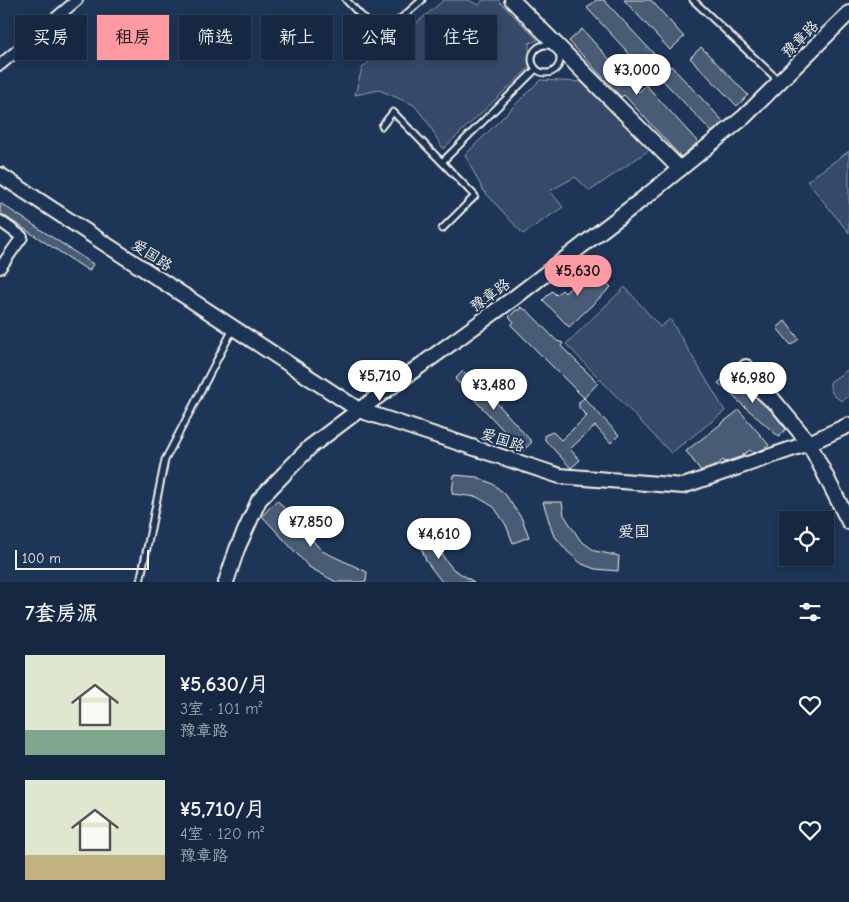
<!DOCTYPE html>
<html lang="zh">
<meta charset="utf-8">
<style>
:root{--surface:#162841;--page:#23344c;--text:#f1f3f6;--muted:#9ea6b1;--line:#35445a;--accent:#ff9aa2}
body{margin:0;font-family:"Comic Neue","LXGW WenKai TC",sans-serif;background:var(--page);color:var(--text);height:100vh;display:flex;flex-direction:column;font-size:19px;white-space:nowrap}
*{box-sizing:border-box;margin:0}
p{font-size:16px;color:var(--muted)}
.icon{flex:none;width:28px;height:28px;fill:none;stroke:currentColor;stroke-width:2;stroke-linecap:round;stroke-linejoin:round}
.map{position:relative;height:582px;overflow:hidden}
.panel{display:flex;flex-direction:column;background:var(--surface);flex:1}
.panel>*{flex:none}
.guide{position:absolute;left:15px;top:15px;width:500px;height:45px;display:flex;gap:10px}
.tools{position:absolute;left:779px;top:511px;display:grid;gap:10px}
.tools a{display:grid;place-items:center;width:55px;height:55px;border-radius:0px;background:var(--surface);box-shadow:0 2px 8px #0003,0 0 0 1px var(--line);font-size:25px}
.scale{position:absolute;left:15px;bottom:12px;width:134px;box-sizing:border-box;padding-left:5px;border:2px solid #f4f1e8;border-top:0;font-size:14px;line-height:18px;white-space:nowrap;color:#f4f1e8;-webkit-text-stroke:4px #1d3557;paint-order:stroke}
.price{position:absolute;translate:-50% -42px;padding:0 11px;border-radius:18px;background:#fff;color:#222;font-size:16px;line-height:32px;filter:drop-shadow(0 1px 2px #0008)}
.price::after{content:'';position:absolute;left:50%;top:30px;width:15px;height:11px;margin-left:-8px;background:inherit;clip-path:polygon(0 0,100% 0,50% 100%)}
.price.active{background:var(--accent);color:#111}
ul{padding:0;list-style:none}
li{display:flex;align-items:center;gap:15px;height:125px;padding:0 25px}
li span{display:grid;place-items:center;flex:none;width:140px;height:100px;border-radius:0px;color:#555}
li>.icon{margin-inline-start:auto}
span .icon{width:60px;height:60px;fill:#fffc;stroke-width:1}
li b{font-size:21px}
h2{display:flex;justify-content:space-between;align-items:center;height:60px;padding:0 25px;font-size:21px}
.chip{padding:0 18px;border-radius:0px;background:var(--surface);box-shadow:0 2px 8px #0003,0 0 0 1px var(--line);font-size:18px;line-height:45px}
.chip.active{background:var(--accent);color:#111}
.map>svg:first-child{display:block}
.green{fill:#354a67;stroke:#949ea8}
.building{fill:#485b74;stroke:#f4f1e8}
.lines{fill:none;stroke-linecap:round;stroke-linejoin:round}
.lane-casing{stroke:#f4f1e8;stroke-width:9}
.street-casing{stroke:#f4f1e8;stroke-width:14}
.secondary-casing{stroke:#f4f1e8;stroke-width:18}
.lane{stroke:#1d3557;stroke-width:5}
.street{stroke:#1d3557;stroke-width:10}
.secondary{stroke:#1d3557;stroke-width:14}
.labels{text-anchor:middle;stroke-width:4.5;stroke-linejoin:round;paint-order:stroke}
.street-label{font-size:15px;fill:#f4f1e8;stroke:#1d3557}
.neighbourhood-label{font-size:16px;fill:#f4f1e8;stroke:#1d3557}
</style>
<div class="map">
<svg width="849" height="582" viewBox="0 0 849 582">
<rect width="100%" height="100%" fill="#1d3557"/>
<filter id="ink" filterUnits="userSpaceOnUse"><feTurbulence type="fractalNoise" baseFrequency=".02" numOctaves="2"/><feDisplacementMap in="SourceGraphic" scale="10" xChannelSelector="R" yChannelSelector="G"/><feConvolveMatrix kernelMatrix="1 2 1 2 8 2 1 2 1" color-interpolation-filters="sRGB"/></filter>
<g filter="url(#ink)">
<g class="green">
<path d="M444 0H468L479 5 483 0H498L538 40 529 43 530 67 443 149 429 124 414 105 379 90 355 95 362 68Z"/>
<path d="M540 80 581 82 652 148 590 191 575 177 550 191 563 207 523 234 483 190 465 155Z"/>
<path d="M849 151V233L807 181Z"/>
<path d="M625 287 660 327 670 319 725 411 671 453 566 344Z"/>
<path d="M849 369V396L842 401C834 397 829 391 830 382Z"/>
</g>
<g class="building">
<path d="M596 0H604L668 69 671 66 724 122 712 132 651 68 647 73 587 8Z"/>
<path d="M624 0H651L684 37 670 50Z"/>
<path d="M582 29 639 92 646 85 698 142 681 157 624 95 621 97 569 41Z"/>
<path d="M701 47 748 95 737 106 690 58Z"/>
<path d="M0 203 93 264 89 271 0 213Z"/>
<path d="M592 267 611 287 569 327 543 300 552 291 556 295 562 290 565 293Z"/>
<path d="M520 307 528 311 557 341 563 343 561 346 598 383 584 398 511 325 514 322 509 317 516 310H520Z"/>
<path d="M785 321 799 339 791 345 777 328Z"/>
<path d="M463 371 496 402 532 442 523 451 455 379Z"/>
<path d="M728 373 770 409 786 429 779 437 718 383Z"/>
<path d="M584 398 619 435 611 443 595 426 570 449 580 460 571 468 545 440V435L553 432 561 440 587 416 579 408V402Z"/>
<path d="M739 410 769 445 764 449 753 453 750 450 740 457 725 462 723 460 716 466 701 471 686 451Z"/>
<path d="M454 475 477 477 493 484 505 494 522 519 529 537 513 543 506 525 494 507 477 497 452 494Z"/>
<path d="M277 500 322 551 367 572 366 582H336L309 567 262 516Z"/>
<path d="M543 502H562L564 515 580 540 595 551 619 556 618 571 595 569 582 564 568 552 553 534Z"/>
<path d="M416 532 433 533 444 558 453 569 474 582H442L426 561Z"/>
</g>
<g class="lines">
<defs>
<g id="lane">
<path d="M346 0 381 36 422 0"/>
<path d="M693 0 778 80"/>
<circle cx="546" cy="59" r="14"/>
<path d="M382 126 393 112 475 196 442 229"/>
<path d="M442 162 536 69"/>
<path d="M730 369 770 405"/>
<path d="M140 582 165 460 233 329"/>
</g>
<g id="street">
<path d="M0 65 77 0"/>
<path d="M0 221 22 237 0 268"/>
</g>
<g id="secondary">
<path d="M512 0 680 169"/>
<path d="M0 175 359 410 560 476 683 486 809 443 849 425"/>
<path d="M746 367 809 443 849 522"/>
<path d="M226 582 237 549 259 500 310 447 359 410 514 298 649 194 744 117 849 13"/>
</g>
</defs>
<use href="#lane" class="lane-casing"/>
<use href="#street" class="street-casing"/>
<use href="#secondary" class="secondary-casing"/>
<use href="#lane" class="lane"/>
<use href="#street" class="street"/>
<use href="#secondary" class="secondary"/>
</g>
</g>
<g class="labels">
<g class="street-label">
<text transform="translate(800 39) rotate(-45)" y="5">豫章路</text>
<text transform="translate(152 255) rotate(33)" y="5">爱国路</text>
<text transform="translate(490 295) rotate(-36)" y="5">豫章路</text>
<text transform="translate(503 440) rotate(18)" y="5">爱国路</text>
</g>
<g class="neighbourhood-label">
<text x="634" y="537">爱国</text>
</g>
</g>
</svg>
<div class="tools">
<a><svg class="icon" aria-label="locate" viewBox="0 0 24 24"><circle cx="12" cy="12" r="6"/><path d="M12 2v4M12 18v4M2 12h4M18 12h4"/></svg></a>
</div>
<div class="scale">100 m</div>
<b class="price" style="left:637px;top:96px">¥3,000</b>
<b class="price active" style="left:578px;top:297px">¥5,630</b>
<b class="price" style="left:380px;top:402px">¥5,710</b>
<b class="price" style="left:753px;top:404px">¥6,980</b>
<b class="price" style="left:494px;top:411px">¥3,480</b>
<b class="price" style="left:311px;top:548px">¥7,850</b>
<b class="price" style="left:439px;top:560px">¥4,610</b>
<div class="guide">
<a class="chip">买房</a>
<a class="chip active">租房</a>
<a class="chip">筛选</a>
<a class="chip">新上</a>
<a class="chip">公寓</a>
<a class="chip">住宅</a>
</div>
</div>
<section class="panel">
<h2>7套房源<svg class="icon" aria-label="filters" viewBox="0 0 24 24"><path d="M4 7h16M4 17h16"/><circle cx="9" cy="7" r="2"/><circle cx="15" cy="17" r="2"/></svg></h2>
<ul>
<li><span style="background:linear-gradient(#dfe7d0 75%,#7fa58c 0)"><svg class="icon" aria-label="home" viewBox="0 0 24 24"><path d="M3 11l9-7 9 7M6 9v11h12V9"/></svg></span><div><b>¥5,630/月</b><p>3室 · 101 m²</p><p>豫章路</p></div><svg class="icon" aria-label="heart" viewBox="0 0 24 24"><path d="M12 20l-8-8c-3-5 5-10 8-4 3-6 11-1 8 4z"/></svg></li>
<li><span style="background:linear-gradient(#dfe7d0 75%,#c2b280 0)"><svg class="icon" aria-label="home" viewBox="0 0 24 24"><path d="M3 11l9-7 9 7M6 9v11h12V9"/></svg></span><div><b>¥5,710/月</b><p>4室 · 120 m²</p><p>豫章路</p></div><svg class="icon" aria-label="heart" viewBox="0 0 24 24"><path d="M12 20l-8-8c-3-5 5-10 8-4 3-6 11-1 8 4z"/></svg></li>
</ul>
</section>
